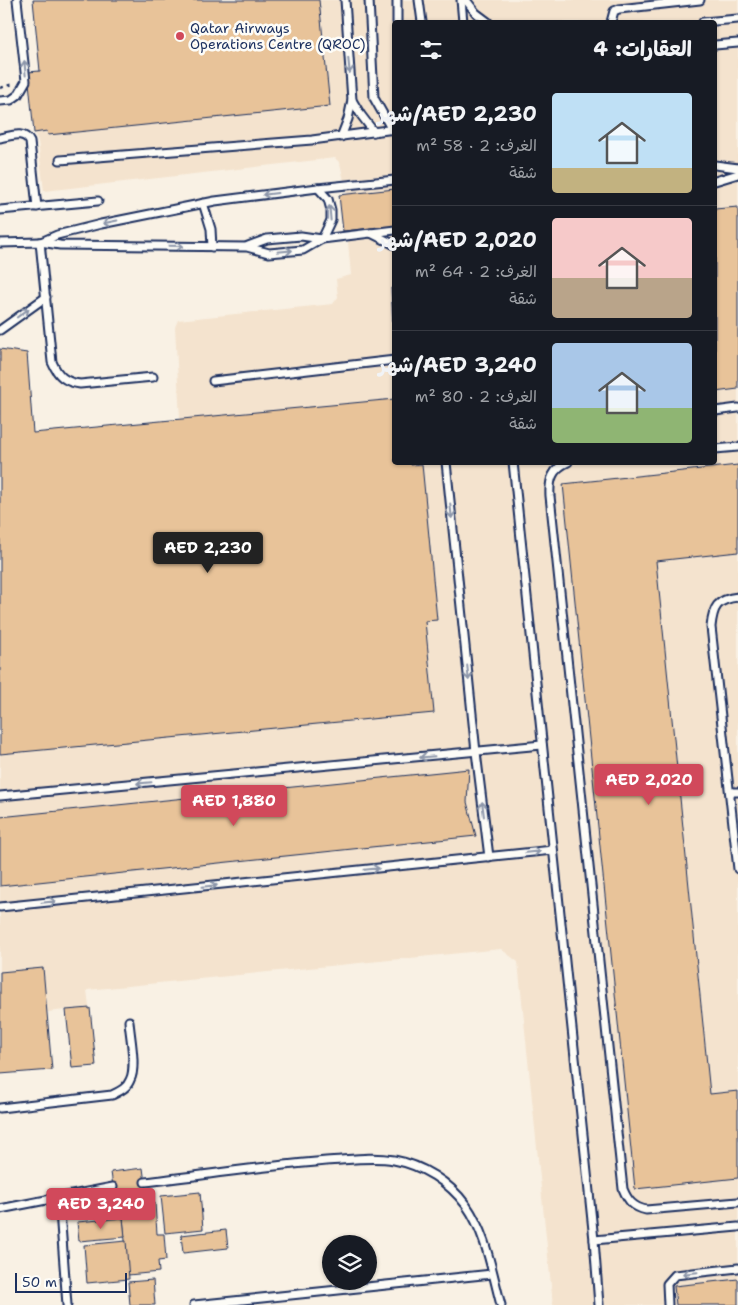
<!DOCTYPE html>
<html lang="ar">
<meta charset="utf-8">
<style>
:root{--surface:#171b24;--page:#242831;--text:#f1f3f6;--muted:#9ea1a6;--line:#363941;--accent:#d1495b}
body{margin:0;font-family:"Shantell Sans","Playpen Sans Arabic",sans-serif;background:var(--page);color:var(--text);direction:rtl;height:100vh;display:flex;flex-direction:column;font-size:19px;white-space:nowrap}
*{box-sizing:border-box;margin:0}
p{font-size:16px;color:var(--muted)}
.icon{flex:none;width:28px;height:28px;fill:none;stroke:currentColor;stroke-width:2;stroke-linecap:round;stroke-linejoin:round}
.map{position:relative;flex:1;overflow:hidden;direction:ltr}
.drawer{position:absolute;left:392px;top:20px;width:325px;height:445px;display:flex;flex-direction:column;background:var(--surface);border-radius:5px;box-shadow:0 1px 4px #0004;direction:rtl}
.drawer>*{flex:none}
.buttons{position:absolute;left:322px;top:1235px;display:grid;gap:10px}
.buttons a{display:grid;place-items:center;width:55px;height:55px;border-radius:50%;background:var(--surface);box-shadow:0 1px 4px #0004;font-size:25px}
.scale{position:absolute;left:15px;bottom:12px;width:112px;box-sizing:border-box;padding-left:5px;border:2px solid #1b2f5e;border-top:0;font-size:14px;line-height:18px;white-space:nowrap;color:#1b2f5e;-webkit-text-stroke:4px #fdfcf7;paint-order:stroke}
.price{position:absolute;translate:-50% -42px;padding:0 11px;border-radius:5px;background:var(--accent);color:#fff;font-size:16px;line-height:32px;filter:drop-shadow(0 1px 2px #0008)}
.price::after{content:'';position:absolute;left:50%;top:30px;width:15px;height:11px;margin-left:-8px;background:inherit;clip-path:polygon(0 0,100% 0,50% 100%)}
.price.selected{background:#222;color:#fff}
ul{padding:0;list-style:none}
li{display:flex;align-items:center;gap:15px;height:125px;padding:0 25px}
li+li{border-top:1px solid var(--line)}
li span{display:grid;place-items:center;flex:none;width:140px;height:100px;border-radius:5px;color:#555}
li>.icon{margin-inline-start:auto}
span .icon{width:60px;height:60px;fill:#fffc;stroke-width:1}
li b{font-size:21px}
h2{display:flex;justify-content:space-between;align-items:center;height:60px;padding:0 25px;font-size:21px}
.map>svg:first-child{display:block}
.built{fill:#f4e3ce;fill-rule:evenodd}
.building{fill:#e8c399;stroke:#1b2f5e}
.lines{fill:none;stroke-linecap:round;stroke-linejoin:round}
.service-casing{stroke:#1b2f5e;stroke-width:11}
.path{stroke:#1b2f5e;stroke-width:2.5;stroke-dasharray:4 4;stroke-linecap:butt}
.service{stroke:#fdfcf7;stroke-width:7}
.oneway{stroke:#8c96aa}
.poi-dot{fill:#d1495b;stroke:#fdfcf7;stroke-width:2}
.labels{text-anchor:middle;stroke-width:5;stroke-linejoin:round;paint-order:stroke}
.poi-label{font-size:14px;fill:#1b2f5e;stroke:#fdfcf7;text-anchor:start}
</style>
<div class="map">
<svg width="738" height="1305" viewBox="0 0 738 1305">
<rect width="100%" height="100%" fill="#f9f1e4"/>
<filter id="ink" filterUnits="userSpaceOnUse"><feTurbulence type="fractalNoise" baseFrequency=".02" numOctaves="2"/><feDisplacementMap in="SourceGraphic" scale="10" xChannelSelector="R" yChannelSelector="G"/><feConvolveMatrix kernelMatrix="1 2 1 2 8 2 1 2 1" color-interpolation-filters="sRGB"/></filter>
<g filter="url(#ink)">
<path class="built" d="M33 0H738V1305H553L518 962 501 949 87 990 96 1066 72 1068 66 1010 47 1012 52 1070 0 1074V349L27 353 33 433 180 419 175 327 178 320 333 304 338 297 336 279 351 275 347 231H343L339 195 347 194 340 163 335 158 44 191 38 141 34 133 40 71ZM395 22H715V462H395Z"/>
<g class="building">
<path d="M33 0H319L330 106 48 135 47 131 34 133 28 72 40 71Z"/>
<path d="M395 189V226L343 231 339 195Z"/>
<path d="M738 207V389L715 392V209Z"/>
<path d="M391 288H395V326H393Z"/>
<path d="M0 349 27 353 33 433 395 399V462H411V465L422 464 437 620 425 621 434 713 0 754Z"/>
<path d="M738 465V552L656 561 710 1094 738 1091V1178L635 1189 563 484Z"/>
<path d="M469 769 467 802 476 836 0 886V817Z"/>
<path d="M43 968 52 1070 0 1074V972Z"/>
<path d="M90 1008 96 1066 72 1068 66 1010Z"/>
<path d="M143 1168 147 1198 115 1201 111 1172Z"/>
<path d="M200 1192 203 1229 165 1233 161 1196Z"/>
<path d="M155 1203 157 1234H164L166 1260 158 1261 159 1272 128 1275 122 1206Z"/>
<path d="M123 1218 125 1237 79 1241 77 1222Z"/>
<path d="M226 1230 228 1248 183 1253 181 1235Z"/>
<path d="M126 1241 129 1279 87 1283 84 1245Z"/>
<path d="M738 1279V1305H676L674 1286Z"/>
<path d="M153 1280 155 1305H130L128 1282Z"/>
</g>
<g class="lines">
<defs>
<g id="service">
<path d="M345 0 352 100 361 115 374 132"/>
<path d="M369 0 374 98 392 130"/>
<path d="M419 0 422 22"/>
<path d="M461 0 463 22"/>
<path d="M466 0 476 13 488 22"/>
<path d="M397 22V0"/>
<path d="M611 22 614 11 619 9 700 0"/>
<path d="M703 22 738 19"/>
<path d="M715 45 738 43"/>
<path d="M0 101 11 100 18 95 26 81 17 0"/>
<path d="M341 137 348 119 352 100"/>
<path d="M0 138C11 136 24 130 30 142L37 207"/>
<path d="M60 160 312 140 395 129"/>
<path d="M715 165 738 168"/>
<path d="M715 181 738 174"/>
<path d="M203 203 211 229 212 247"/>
<path d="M0 210 98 201"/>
<path d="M371 233 395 245"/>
<path d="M40 242 52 362C58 376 65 382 80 384L153 377"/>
<path d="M41 242 57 235 101 224 215 201 318 188 395 180"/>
<path d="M0 243 40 242 60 245 247 247 269 253 303 250 322 239 331 220V210L328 199 318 188"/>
<path d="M248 246 267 239 301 236 322 239 395 230"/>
<path d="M0 330 46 297"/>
<path d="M213 381 395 360"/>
<path d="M715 411 738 408"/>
<path d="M715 449 738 447"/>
<path d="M446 462 476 752 489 857"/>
<path d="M513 462 594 1240 599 1305"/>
<path d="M568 462C552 469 549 480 550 496L623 1189C628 1201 633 1207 646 1210L738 1202"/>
<path d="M738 597C717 599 713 607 711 627L738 869"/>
<path d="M730 792H738"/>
<path d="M0 796 542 745"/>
<path d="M0 907 553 850"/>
<path d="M0 1108 112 1095C120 1091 127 1088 130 1080 137 1068 130 1036 129 1021"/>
<path d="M145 1182C205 1175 265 1166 326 1161 348 1160 372 1156 394 1160 422 1165 449 1182 466 1205 486 1233 492 1272 501 1305"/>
<path d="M59 1198 67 1305"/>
<path d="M0 1209 113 1187"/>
<path d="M594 1240 738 1227"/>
<path d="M194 1305 492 1274"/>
<path d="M668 1305 667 1284 675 1275 738 1268"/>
</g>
</defs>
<use href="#service" class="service-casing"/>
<path class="path" d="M0 88 13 84"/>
<use href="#service" class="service"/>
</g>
<defs><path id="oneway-shaft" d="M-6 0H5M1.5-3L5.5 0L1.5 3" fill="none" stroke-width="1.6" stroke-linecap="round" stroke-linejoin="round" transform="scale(1.25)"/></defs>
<g class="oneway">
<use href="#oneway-shaft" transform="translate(349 66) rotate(84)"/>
<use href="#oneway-shaft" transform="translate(25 68) rotate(-95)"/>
<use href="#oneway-shaft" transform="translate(270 194) rotate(173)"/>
<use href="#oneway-shaft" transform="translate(330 213) rotate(-95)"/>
<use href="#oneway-shaft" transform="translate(110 222) rotate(168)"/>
<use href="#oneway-shaft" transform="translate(176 246) rotate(1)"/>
<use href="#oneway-shaft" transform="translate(285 251) rotate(-5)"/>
<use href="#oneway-shaft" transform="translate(23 313) rotate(-36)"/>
<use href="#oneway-shaft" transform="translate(451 511) rotate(84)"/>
<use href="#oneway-shaft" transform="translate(468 673) rotate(84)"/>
<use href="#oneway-shaft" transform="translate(427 757) rotate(175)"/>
<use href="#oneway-shaft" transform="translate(144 783) rotate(175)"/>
<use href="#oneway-shaft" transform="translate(483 809) rotate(-97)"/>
<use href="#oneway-shaft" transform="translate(533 852) rotate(-6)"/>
<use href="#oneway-shaft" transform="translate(372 869) rotate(-6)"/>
<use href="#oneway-shaft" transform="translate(210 886) rotate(-6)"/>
<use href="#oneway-shaft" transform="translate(49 902) rotate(-6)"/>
<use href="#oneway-shaft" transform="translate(690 1273) rotate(174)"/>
</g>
</g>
<circle class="poi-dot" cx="180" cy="36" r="5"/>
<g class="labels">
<g class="poi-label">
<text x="190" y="33">Qatar Airways<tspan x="190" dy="16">Operations Centre (QROC)</tspan></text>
</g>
</g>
</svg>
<div class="buttons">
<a><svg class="icon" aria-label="layers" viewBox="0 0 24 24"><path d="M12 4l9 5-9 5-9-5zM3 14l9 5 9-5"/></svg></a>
</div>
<div class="scale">50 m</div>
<b class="price selected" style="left:208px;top:574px">AED 2,230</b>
<b class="price" style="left:649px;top:806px">AED 2,020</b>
<b class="price" style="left:234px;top:827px">AED 1,880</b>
<b class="price" style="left:101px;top:1230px">AED 3,240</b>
<section class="drawer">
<h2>العقارات: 4<svg class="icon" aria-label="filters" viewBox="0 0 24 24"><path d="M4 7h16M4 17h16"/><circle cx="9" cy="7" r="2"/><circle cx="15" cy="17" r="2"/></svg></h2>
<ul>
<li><span style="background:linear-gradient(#bfe0f5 75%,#c2b280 0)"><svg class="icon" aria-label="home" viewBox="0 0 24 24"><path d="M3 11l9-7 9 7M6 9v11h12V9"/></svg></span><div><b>AED 2,230/شهر</b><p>الغرف: 2 · 58 m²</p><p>شقة</p></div></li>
<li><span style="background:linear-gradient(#f6c9c9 60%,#b9a48a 0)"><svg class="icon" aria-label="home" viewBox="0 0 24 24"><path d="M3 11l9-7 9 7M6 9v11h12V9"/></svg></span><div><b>AED 2,020/شهر</b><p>الغرف: 2 · 64 m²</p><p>شقة</p></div></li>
<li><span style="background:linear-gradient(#a9c7e8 65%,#8fb573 0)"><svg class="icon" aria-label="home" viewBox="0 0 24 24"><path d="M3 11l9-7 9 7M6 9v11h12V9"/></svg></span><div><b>AED 3,240/شهر</b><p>الغرف: 2 · 80 m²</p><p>شقة</p></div></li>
</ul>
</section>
</div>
